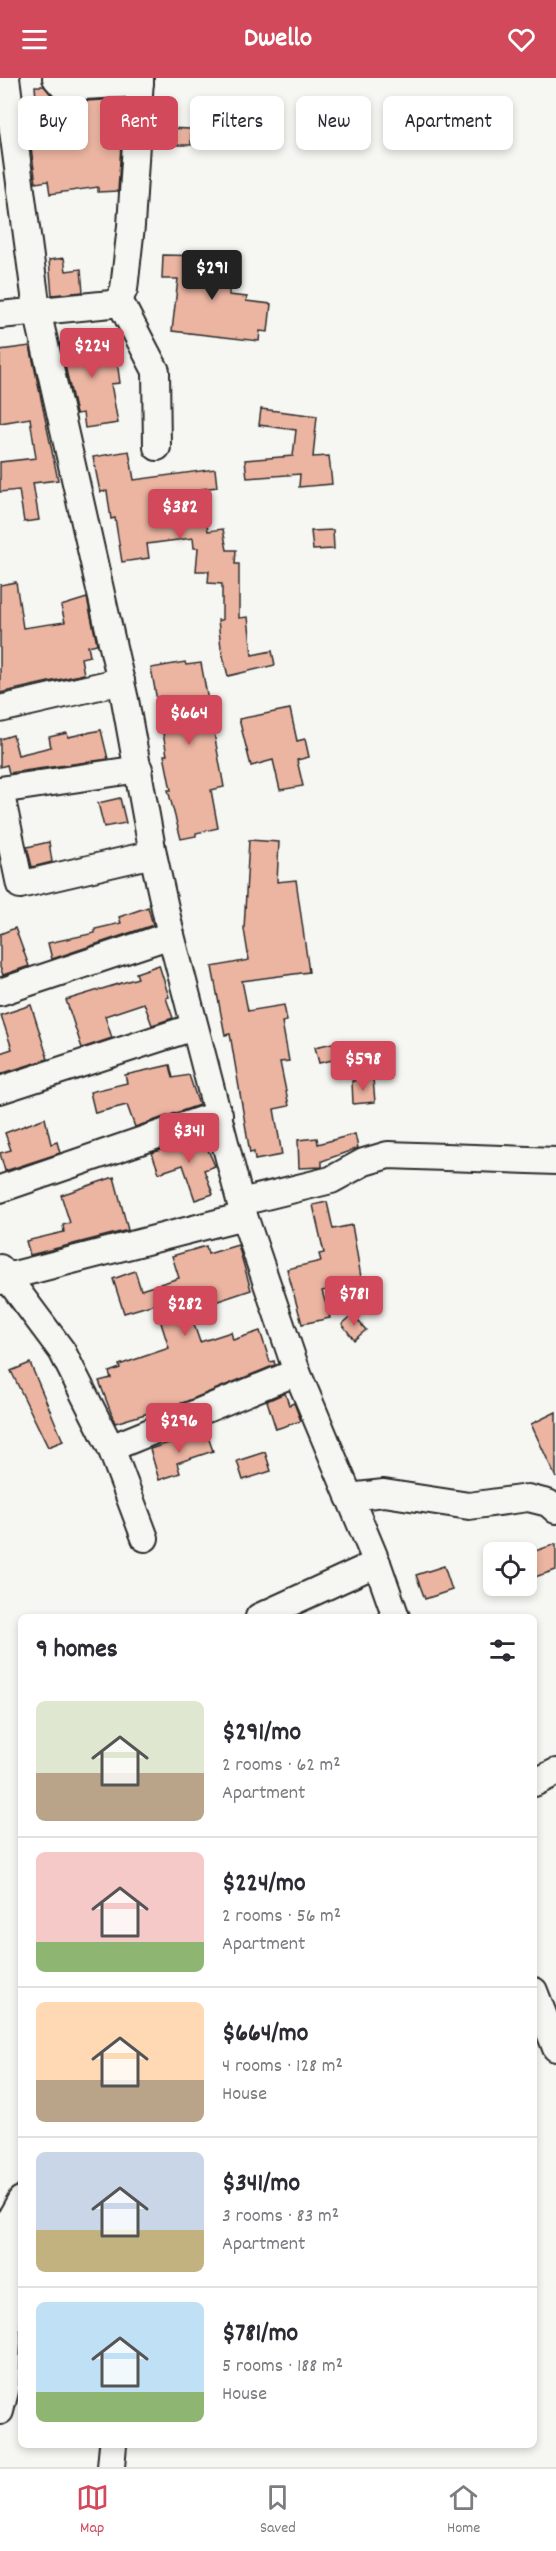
<!DOCTYPE html>
<meta charset="utf-8">
<style>
:root{--surface:#fff;--page:#f2f2f3;--text:#2b2b33;--muted:#7c7c81;--line:#e1e1e2;--accent:#d1495b}
body{margin:0;font-family:Dekko,sans-serif;background:var(--page);color:var(--text);height:100vh;display:flex;flex-direction:column;font-size:22px;white-space:nowrap}
*{box-sizing:border-box;margin:0}
p{font-size:20px;color:var(--muted)}
.icon{flex:none;width:33px;height:33px;fill:none;stroke:currentColor;stroke-width:2;stroke-linecap:round;stroke-linejoin:round}
.map{position:relative;flex:1;overflow:hidden}
.drawer{position:absolute;left:18px;top:1536px;width:519px;height:834px;display:flex;flex-direction:column;background:var(--surface);border-radius:9px;box-shadow:0 3px 9px #0003}
.drawer>*{flex:none}
.guide{position:absolute;left:18px;top:18px;width:520px;height:54px;display:flex;gap:12px}
.buttons{position:absolute;left:483px;top:1464px;display:grid;gap:12px}
.buttons a{display:grid;place-items:center;width:54px;height:54px;border-radius:9px;background:var(--surface);box-shadow:0 3px 9px #0003;font-size:30px}
.price{position:absolute;translate:-50% -51px;padding:0 14px;border-radius:6px;background:var(--accent);color:#fff;font-size:20px;line-height:39px;filter:drop-shadow(0 2px 3px #0008)}
.price::after{content:'';position:absolute;left:50%;top:36px;width:18px;height:14px;margin-left:-9px;background:inherit;clip-path:polygon(0 0,100% 0,50% 100%)}
.price.active{background:#222;color:#fff}
ul{padding:0;list-style:none}
li{display:flex;align-items:center;gap:18px;height:150px;padding:0 18px}
li+li{border-top:2px solid var(--line)}
li span{display:grid;place-items:center;flex:none;width:168px;height:120px;border-radius:9px;color:#555}
li>.icon{margin-inline-start:auto}
span .icon{width:72px;height:72px;fill:#fffc;stroke-width:1}
li b{font-size:26px}
h2{display:flex;justify-content:space-between;align-items:center;height:72px;padding:0 18px;font-size:26px}
.chip{padding:0 21px;border-radius:9px;background:var(--surface);box-shadow:0 3px 9px #0003;font-size:21px;line-height:54px}
.chip.active{background:var(--accent);color:#fff}
header{display:flex;justify-content:space-between;align-items:center;height:78px;padding:0 18px;background:var(--accent);color:#fff;font-size:27px;font-weight:700}
.dock{display:flex;justify-content:space-around;align-items:center;height:84px;border-top:2px solid var(--line);background:var(--surface);font-size:16px;color:var(--muted)}
.dock a{display:grid;justify-items:center;gap:3px}
.dock .active{color:var(--accent)}
.map>svg:first-child{display:block}
.building{fill:#ecb5a2;stroke:#2b2b2b;stroke-width:1.5}
.lines{fill:none;stroke-linecap:round;stroke-linejoin:round}
.minor-casing{stroke:#2b2b2b;stroke-width:30}
.minor{stroke:#f6f6f2;stroke-width:26}
</style>
<header><svg class="icon" aria-label="menu" viewBox="0 0 24 24"><path d="M4 6h16M4 12h16M4 18h16"/></svg>Dwello<svg class="icon" aria-label="heart" viewBox="0 0 24 24"><path d="M12 20l-8-8c-3-5 5-10 8-4 3-6 11-1 8 4z"/></svg></header>
<div class="map">
<svg width="556" height="2389" viewBox="0 0 556 2389">
<rect width="100%" height="100%" fill="#f6f6f2"/>
<filter id="ink" filterUnits="userSpaceOnUse"><feTurbulence type="fractalNoise" baseFrequency=".0167" numOctaves="2"/><feDisplacementMap in="SourceGraphic" scale="12" xChannelSelector="R" yChannelSelector="G"/><feConvolveMatrix kernelMatrix="1 2 1 2 8 2 1 2 1" color-interpolation-filters="sRGB"/></filter>
<g filter="url(#ink)">
<g class="building">
<path d="M35 8H44L53 19 64 24 124 21 118 113 98 114V109L50 116 48 103 36 105 24 21H36Z"/>
<path d="M164 50 191 51V67H164Z"/>
<path d="M163 177 209 178V185L230 186 229 217 247 219 246 223 271 226 268 254 260 253 259 263 172 253 178 201H162Z"/>
<path d="M64 180 66 193 81 191 83 214 52 217 49 182Z"/>
<path d="M88 260 89 265 114 261 120 305 111 306 118 345 85 350 83 335 76 336 60 265Z"/>
<path d="M30 268 58 402 33 405 39 442 24 444 19 412 0 414V384L36 380 30 340 0 345V272Z"/>
<path d="M261 331 317 338 313 379 329 378 332 406 299 409 300 396 247 400 245 382 293 378 296 352 259 347Z"/>
<path d="M129 373 134 402 215 391 217 409 202 411 208 453 223 451 227 472H236L235 486H239V540L248 539 252 577 272 573 275 587 228 598 221 570 218 542H222V506L208 505 209 493H196L198 470H194L193 460 147 466 149 480 122 484 115 440 111 441 107 413 100 414 93 379Z"/>
<path d="M333 452 334 471 313 472 311 453Z"/>
<path d="M16 504 23 550 65 544 61 528 87 520 97 566 88 568 90 578 81 580 84 596 0 615V507Z"/>
<path d="M185 584 186 587 201 585 224 709 211 712 218 750 196 755V758L181 761 168 712H171L164 677H167L151 590Z"/>
<path d="M290 631 297 663 305 661 309 679 297 682 303 708 280 712 273 682 251 688 239 641Z"/>
<path d="M101 652 108 681 9 695 7 687 0 689V661L13 657 18 677 51 669 49 659 67 655 68 659Z"/>
<path d="M120 720 126 745 104 749 98 725Z"/>
<path d="M249 762 279 764 277 804 296 802 309 894 242 903 248 933 284 927 287 943 282 944 289 983 280 984 289 1028 274 1031 282 1077 255 1082 254 1074 250 1075 230 956 225 957 212 889 249 882 244 851Z"/>
<path d="M49 764 52 784 32 789 27 769Z"/>
<path d="M148 829 153 847 52 881 48 865 95 855V851L121 845 119 839Z"/>
<path d="M15 850 29 888 3 897 0 889V856Z"/>
<path d="M159 887 169 919 166 920 173 940 152 947 144 925 105 938 112 960 82 970 66 922 138 900 136 895Z"/>
<path d="M31 927 48 981 0 996V975L12 971 1 937Z"/>
<path d="M333 965 337 981 319 985 315 969Z"/>
<path d="M170 987 173 1000 189 997 199 1027 135 1049 127 1027 95 1035 90 1014 127 1005 125 997Z"/>
<path d="M373 1001 375 1024 353 1026 352 1003Z"/>
<path d="M45 1040 51 1066 57 1064 60 1075 5 1093 0 1075 11 1072 5 1055Z"/>
<path d="M355 1056 358 1070 322 1083V1089L299 1090 298 1062 317 1060 318 1066Z"/>
<path d="M202 1058 215 1088 204 1092 213 1116 195 1122 183 1087 159 1095 152 1075Z"/>
<path d="M114 1099 128 1152 30 1177 26 1163 64 1154 63 1147 70 1145 61 1117Z"/>
<path d="M327 1124 333 1151 352 1147 361 1199 347 1203 348 1207 322 1213 330 1240 302 1246 287 1191 321 1183 319 1176 324 1175 313 1127Z"/>
<path d="M238 1167 251 1212 212 1225 213 1228 190 1235 200 1264 231 1254 233 1262 260 1253 270 1284 274 1283 275 1287 185 1324 115 1345 99 1303 111 1300 109 1294 120 1290 119 1287 169 1270 155 1226 124 1235 113 1201 135 1193 141 1212 179 1200 172 1178 206 1168 208 1176Z"/>
<path d="M353 1237 366 1252 354 1262 342 1246Z"/>
<path d="M30 1285 63 1363 48 1369 11 1293Z"/>
<path d="M285 1315 289 1327 294 1325 301 1343 276 1351 267 1323Z"/>
<path d="M556 1334V1400L531 1346Z"/>
<path d="M206 1353 213 1373 177 1385 180 1395 159 1402 150 1371Z"/>
<path d="M265 1374 271 1393 243 1402 237 1383Z"/>
<path d="M556 1466V1492L526 1502V1476Z"/>
<path d="M444 1488 452 1512 425 1521 416 1497Z"/>
</g>
<g class="lines">
<defs>
<g id="minor">
<path d="M6 0 37 232 125 622 153 776 171 857 244 1138 297 1294 377 1485 396 1539"/>
<path d="M56 0 64 9 140 5"/>
<path d="M119 222 156 293 157 369"/>
<path d="M0 237 111 226 119 222 124 211 131 148 140 0"/>
<path d="M0 631 121 603"/>
<path d="M139 691 0 712 20 807 153 776"/>
<path d="M0 914 171 857"/>
<path d="M0 1012 194 949"/>
<path d="M0 1111 219 1036"/>
<path d="M241 1124 331 1102 364 1084 388 1077 556 1083"/>
<path d="M0 1190 62 1273 111 1370 145 1460"/>
<path d="M0 1203 6 1199 244 1138"/>
<path d="M111 1370 297 1294"/>
<path d="M349 1419 384 1415 469 1428 528 1420 548 1425 556 1432"/>
<path d="M259 1539 377 1485"/>
<path d="M534 1705 556 1694"/>
<path d="M534 1913 556 1970"/>
<path d="M0 2333 5 2313 7 2264 6 2166 9 2143 21 2122"/>
<path d="M111 2389 113 2367"/>
</g>
</defs>
<use href="#minor" class="minor-casing"/>
<use href="#minor" class="minor"/>
</g>
</g>
</svg>
<div class="buttons">
<a><svg class="icon" aria-label="locate" viewBox="0 0 24 24"><circle cx="12" cy="12" r="6"/><path d="M12 2v4M12 18v4M2 12h4M18 12h4"/></svg></a>
</div>
<b class="price active" style="left:212px;top:223px">$291</b>
<b class="price" style="left:92px;top:301px">$224</b>
<b class="price" style="left:180px;top:462px">$382</b>
<b class="price" style="left:189px;top:668px">$664</b>
<b class="price" style="left:363px;top:1014px">$598</b>
<b class="price" style="left:189px;top:1086px">$341</b>
<b class="price" style="left:354px;top:1249px">$781</b>
<b class="price" style="left:185px;top:1259px">$282</b>
<b class="price" style="left:179px;top:1376px">$296</b>
<div class="guide">
<a class="chip">Buy</a>
<a class="chip active">Rent</a>
<a class="chip">Filters</a>
<a class="chip">New</a>
<a class="chip">Apartment</a>
</div>
<section class="drawer">
<h2>9 homes<svg class="icon" aria-label="filters" viewBox="0 0 24 24"><path d="M4 7h16M4 17h16"/><circle cx="9" cy="7" r="2"/><circle cx="15" cy="17" r="2"/></svg></h2>
<ul>
<li><span style="background:linear-gradient(#dfe7d0 60%,#b9a48a 0)"><svg class="icon" aria-label="home" viewBox="0 0 24 24"><path d="M3 11l9-7 9 7M6 9v11h12V9"/></svg></span><div><b>$291/mo</b><p>2 rooms · 62 m²</p><p>Apartment</p></div></li>
<li><span style="background:linear-gradient(#f6c9c9 75%,#8fb573 0)"><svg class="icon" aria-label="home" viewBox="0 0 24 24"><path d="M3 11l9-7 9 7M6 9v11h12V9"/></svg></span><div><b>$224/mo</b><p>2 rooms · 56 m²</p><p>Apartment</p></div></li>
<li><span style="background:linear-gradient(#ffd9b3 65%,#b9a48a 0)"><svg class="icon" aria-label="home" viewBox="0 0 24 24"><path d="M3 11l9-7 9 7M6 9v11h12V9"/></svg></span><div><b>$664/mo</b><p>4 rooms · 128 m²</p><p>House</p></div></li>
<li><span style="background:linear-gradient(#c9d6e8 65%,#c2b280 0)"><svg class="icon" aria-label="home" viewBox="0 0 24 24"><path d="M3 11l9-7 9 7M6 9v11h12V9"/></svg></span><div><b>$341/mo</b><p>3 rooms · 83 m²</p><p>Apartment</p></div></li>
<li><span style="background:linear-gradient(#bfe0f5 75%,#8fb573 0)"><svg class="icon" aria-label="home" viewBox="0 0 24 24"><path d="M3 11l9-7 9 7M6 9v11h12V9"/></svg></span><div><b>$781/mo</b><p>5 rooms · 188 m²</p><p>House</p></div></li>
</ul>
</section>
</div>
<nav class="dock">
<a class="active"><svg class="icon" aria-label="map" viewBox="0 0 24 24"><path d="M3 6l6-2 6 2 6-2v14l-6 2-6-2-6 2zM9 4v14M15 6v14"/></svg>Map</a>
<a><svg class="icon" aria-label="saved" viewBox="0 0 24 24"><path d="M7 4h10v16l-5-4-5 4z"/></svg>Saved</a>
<a><svg class="icon" aria-label="home" viewBox="0 0 24 24"><path d="M3 11l9-7 9 7M6 9v11h12V9"/></svg>Home</a>
</nav>
